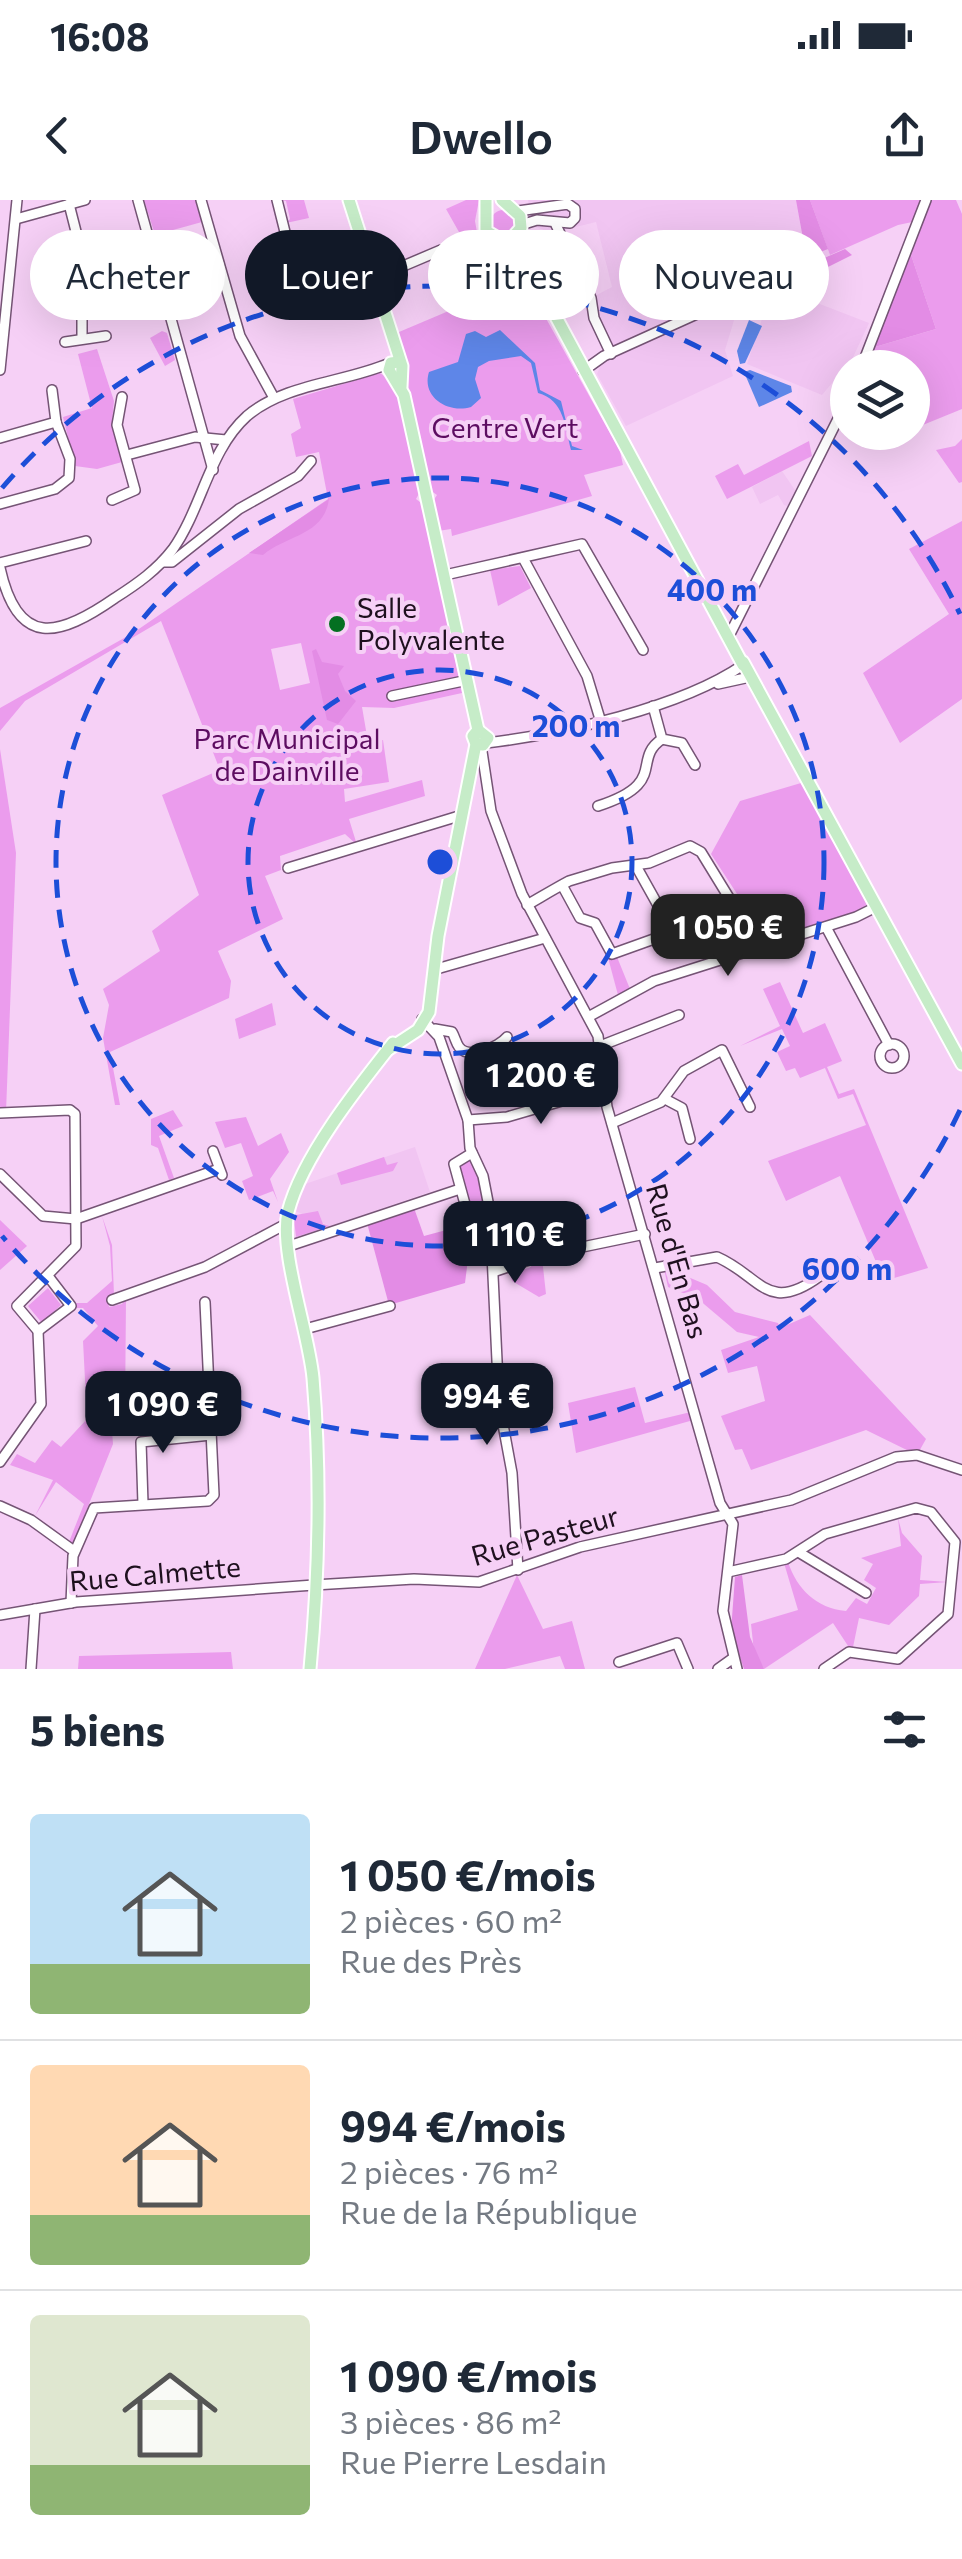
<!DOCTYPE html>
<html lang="fr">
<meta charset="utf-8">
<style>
:root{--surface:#fff;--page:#f6f6f7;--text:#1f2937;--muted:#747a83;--line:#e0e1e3;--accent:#111827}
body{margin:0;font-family:Commissioner,sans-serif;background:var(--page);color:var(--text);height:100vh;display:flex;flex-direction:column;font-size:38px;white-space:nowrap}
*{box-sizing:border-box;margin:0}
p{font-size:32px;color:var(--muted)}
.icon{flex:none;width:55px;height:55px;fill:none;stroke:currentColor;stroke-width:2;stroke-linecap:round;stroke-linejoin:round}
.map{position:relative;height:1469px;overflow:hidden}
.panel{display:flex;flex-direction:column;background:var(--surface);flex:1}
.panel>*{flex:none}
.guide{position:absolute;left:30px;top:30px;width:902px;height:90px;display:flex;gap:20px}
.fabs{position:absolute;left:830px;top:150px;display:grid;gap:20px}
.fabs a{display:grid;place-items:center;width:100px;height:100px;border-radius:50%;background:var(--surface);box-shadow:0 10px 40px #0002;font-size:50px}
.price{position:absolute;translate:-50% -85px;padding:0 22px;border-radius:20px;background:var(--accent);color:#fff;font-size:32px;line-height:65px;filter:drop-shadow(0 2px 5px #0008)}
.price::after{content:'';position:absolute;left:50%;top:60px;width:30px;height:22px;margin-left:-15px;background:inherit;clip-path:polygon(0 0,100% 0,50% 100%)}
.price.active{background:#222;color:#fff}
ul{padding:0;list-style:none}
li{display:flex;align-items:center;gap:30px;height:250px;padding:0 30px}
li+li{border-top:2px solid var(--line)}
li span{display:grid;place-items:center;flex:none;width:280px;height:200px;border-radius:10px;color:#555}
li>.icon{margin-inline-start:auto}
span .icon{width:120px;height:120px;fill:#fffc;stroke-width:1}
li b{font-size:42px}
h2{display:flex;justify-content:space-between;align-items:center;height:120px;padding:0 30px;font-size:42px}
.chip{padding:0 35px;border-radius:45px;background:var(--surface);box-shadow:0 10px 40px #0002;font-size:35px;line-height:90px}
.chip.active{background:var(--accent);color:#fff}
.status{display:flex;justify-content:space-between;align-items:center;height:70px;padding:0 50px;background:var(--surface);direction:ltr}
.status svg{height:28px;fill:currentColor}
header{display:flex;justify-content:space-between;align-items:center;height:130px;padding:0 30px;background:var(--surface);font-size:45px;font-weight:600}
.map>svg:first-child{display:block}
.built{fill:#f1c5f2}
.green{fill:#eb9ced;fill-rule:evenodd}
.forest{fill:#e38ce5}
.water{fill:#5e86e8}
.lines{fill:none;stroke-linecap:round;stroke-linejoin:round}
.stream{stroke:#5e86e8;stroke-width:2.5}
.minor-casing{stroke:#755475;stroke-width:12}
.major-casing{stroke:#fff;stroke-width:15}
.minor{stroke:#fff;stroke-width:9}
.major{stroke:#c6ecc8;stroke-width:11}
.ring{fill:none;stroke:#1d4ed8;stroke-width:5;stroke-dasharray:18 12}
.poi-dot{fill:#047021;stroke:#f6d0f6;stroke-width:4}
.labels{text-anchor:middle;stroke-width:8;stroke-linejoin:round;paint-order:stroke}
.park-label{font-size:28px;fill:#5d0d61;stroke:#f6d0f6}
.poi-label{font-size:28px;fill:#1e101e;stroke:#f6d0f6;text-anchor:start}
.street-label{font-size:28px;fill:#1e101e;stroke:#f6d0f6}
.centre{fill:#1d4ed8;stroke:#f6d0f6;stroke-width:5}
.ring-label{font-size:30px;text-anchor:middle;font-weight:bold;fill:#1d4ed8;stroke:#f6d0f6;stroke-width:8;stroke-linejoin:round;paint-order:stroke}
</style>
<div class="status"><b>16:08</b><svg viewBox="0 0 49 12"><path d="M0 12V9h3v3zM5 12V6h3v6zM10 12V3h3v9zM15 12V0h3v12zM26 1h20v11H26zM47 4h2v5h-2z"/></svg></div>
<header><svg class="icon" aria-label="back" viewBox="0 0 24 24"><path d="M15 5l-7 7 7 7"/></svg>Dwello<svg class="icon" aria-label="share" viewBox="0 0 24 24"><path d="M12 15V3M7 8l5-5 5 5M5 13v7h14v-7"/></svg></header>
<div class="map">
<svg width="962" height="1469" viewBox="0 0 962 1469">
<rect width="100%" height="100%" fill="#f6d0f6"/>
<g class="built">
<path d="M528 0H810L830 55 780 77 752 80 728 36 741 97 725 150 733 176 626 226 597 174 604 156 610 153 591 98 612 87 596 22 552 33 533 26Z"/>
<path d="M781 89 869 123 848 168 846 180 837 177 822 195 747 164 764 113Z"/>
<path d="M782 271 799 296 794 308 784 305 778 295 760 304 752 287Z"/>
<path d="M415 947 430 992 330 1026 293 1010 305 984Z"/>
</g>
<g class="green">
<path d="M144 0H195L202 22 155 35Z"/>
<path d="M281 0H304L309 18 286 23 290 19 286 1Z"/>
<path d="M466 0H479L475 21 478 38 511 58 481 71 446 9Z"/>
<path d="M810 0H956L962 14V209L913 229 912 168 861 167 868 149 936 129 908 46 917 21 898 25 830 55Z"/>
<circle cx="503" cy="22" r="12"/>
<path d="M524 79 620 251 623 265 584 275 592 296 452 336 451 329 438 331 431 304 437 295 427 288 396 138 399 132Z"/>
<path d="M162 131 167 133 175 160 165 166 150 138Z"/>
<path d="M97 149 114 201 112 223 122 262 97 269 75 266 63 217 92 208 78 154Z"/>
<path d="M380 173 396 184 421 290 416 299 424 305 462 493 394 508 362 507 368 542 383 540 389 582 344 589 345 602 422 580 425 596 349 619 357 645 345 634 280 656 281 670 265 676 283 719 218 751 231 781 229 798 110 852 120 905H115L103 838 109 805 103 789 160 751 152 731 199 695 162 595 220 570 161 421 25 501 0 531V508L133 433 328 299 319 252 296 257 291 234 301 228 293 199ZM301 443 310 483 280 490 271 449Z"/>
<path d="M962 239V282L959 283 936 250 955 246Z"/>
<path d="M809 241 812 256 727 299 715 276 738 264 744 275Z"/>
<path d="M962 321V499L900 543 863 473 949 414 909 349Z"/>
<path d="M520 366 531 388 498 406 490 370Z"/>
<path d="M0 549 16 653 6 912 0 913Z"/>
<path d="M801 583 868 704 851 715 759 745 741 700 711 654 740 601Z"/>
<path d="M607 754 617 757 630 789 618 795Z"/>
<path d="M780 782 803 833 825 823 842 861 827 867 839 894 854 889 928 1068 884 1081 840 976 786 1001 768 961 866 925 853 894 838 899 825 868 800 878 795 868 786 871 777 852 790 846 782 829 740 846 780 826 763 789Z"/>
<path d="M272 803 276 825 239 839 235 819Z"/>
<path d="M173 910 183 926 159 936 174 978 169 980 158 948 151 945V919Z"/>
<path d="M246 917 258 946 281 933 289 952 270 979 278 1002 273 991 249 1000 242 981 253 976 241 943 225 948 215 922Z"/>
<path d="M384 957 387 965 398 962 393 971 341 985 337 973Z"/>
<path d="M469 958 481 984 483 1010 469 1011 457 963Z"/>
<path d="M293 1010 296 1015 318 1011 323 1024 330 1026 296 1037Z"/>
<path d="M102 1016 112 1045 114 1095 108 1098 109 1107 122 1104 126 1098 125 1215 111 1218 113 1244 71 1349 67 1347 84 1304 56 1282 35 1316 53 1280 10 1265 17 1254 35 1263 52 1240 61 1247 87 1219 83 1141 98 1126 83 1108H75L76 1103H87L112 1081 110 1046Z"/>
<path d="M0 1020 27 1046 0 1070Z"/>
<path d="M542 1058 546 1094 539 1097 512 1081 510 1072 529 1068Z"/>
<path d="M680 1066 681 1074 707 1085 735 1112 778 1123 780 1128 810 1115 926 1239 917 1255 866 1230 751 1270 742 1249 735 1250 721 1216 765 1201 757 1166 728 1173 721 1150 759 1137 737 1132 698 1099 668 1087 664 1069Z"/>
<path d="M48 1088 61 1105 42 1123 28 1106Z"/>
<path d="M635 1187 645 1223 695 1211 697 1219 576 1253 568 1203Z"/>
<path d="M898 1318 902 1333 922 1356 920 1380 948 1382 920 1384 919 1396 889 1425 859 1418 852 1452 833 1423 764 1469 754 1452 751 1424 798 1410 784 1363 788 1362C797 1389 816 1408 846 1411L856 1398 867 1404 876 1388 864 1380 873 1364 861 1358 901 1346Z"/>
<path d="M517 1375 543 1429 572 1421 585 1469H565L560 1456 505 1469H475Z"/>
<path d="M231 1452 233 1469H78L79 1456Z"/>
</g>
<g class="forest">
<path d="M796 0H810L828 49 810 56 796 52 802 33Z"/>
<path d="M727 32 753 80 780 77 845 49 852 55 810 76 741 97Z"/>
<path d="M908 46 936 129 868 149Z"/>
<path d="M329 299C324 336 286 335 263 355L249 353Z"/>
<path d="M316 449 322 462 344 466 338 474 345 491 356 501 338 524 327 520 312 451Z"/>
<path d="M414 1008 424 1036 450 1029 453 1043 463 1041 468 1059 465 1083 389 1105 367 1023Z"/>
<path d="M742 1375 750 1437 764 1469H744L731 1431 735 1377Z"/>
</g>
<g class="water">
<path d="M749 120 762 126 745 163 740 164 737 151Z"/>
<path d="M500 130 535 163 540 190 561 201 572 246 583 250H571C565 226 564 200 538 193L531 163 521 156 489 161 478 167 475 179 481 198 471 207C448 214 421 197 429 172L458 162 466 134 475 131 486 137Z"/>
<path d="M750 170 791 186 792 192 759 207 744 172Z"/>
</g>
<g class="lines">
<path class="stream" d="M512 1056 531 1049"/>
<defs>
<g id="minor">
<path d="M138 0 213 270"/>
<path d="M201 0 240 136 274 198"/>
<path d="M277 0 288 44"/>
<path d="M69 4 82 55V136"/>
<path d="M518 11 568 4 575 9V18L570 23 537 20 521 25"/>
<path d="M16 19 85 0"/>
<path d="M556 25 591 98 594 118 611 154"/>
<path d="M375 78 441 50"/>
<path d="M65 142 106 136"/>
<path d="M861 168 926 0"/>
<path d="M0 170 17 0"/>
<path d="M583 171 604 156 719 104"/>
<path d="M52 190 56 222"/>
<path d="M0 238 56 222"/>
<path d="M127 255 195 237 226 240"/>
<path d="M112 300 135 290 117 225 122 197"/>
<path d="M0 304 55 289 69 278 70 259 56 222"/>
<path d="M523 358 587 476 600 519"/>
<path d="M162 362H172L239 309 298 276 311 261"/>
<path d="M0 363 86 341"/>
<path d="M0 368C18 449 59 437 115 398 137 384 157 370 173 349 202 308 209 250 247 216 286 183 344 183 390 163"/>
<path d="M445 375 582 344 643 450"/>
<path d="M728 438 848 199"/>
<path d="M718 484 750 477"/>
<path d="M392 496 468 480"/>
<path d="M653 506 662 539 682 543 695 565"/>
<path d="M486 543C562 534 680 508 743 465"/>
<path d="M481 545 491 611 522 694 598 836 607 907 720 1303 733 1324 723 1411 737 1469"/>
<path d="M598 606C669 583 631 560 662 539"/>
<path d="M636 666 669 725"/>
<path d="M288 668 459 616"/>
<path d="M527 705C541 697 554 689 569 681L612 668 649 663 690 646 701 652 731 701 718 716 612 754 595 723 580 718 562 685"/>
<path d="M826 727 889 845"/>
<path d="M433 770 545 738"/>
<path d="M590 816 654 781 856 717 876 707"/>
<path d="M422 819 439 837 468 920 470 948 483 976 490 1012 499 1203 512 1273 518 1370"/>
<path d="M435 829 452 832C455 837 456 843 459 847 469 860 499 847 507 837"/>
<circle cx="892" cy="856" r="12"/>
<path d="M600 846 679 815"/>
<path d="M665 899 682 908 690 939"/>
<path d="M0 913 70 910 75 914 76 1046 17 1106 38 1131 41 1204 0 1262"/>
<path d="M468 920 507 917 603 889"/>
<path d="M612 923 661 902 684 871 722 850 750 907"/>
<path d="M213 951 222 975"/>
<path d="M472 953 454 964 468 1015 490 1012"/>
<path d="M0 974 43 1016 76 1019 219 969"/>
<path d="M289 1046 460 989"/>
<path d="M655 1068 717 1057C761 1076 767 1115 820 1076"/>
<path d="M496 1071 544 1055 645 1034"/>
<path d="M112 1100 205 1067 286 1024"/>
<path d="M305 1129 390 1106"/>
<path d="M38 1131 71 1106 48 1076"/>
<path d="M143 1304 141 1242 211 1235"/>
<path d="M0 1306 31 1320 74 1351"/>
<path d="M800 1353 866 1393"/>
<path d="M728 1372 786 1359 825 1334 916 1308 931 1312 955 1342 948 1414 898 1459 849 1452 824 1469"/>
<path d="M71 1403 73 1356 94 1308 208 1301 214 1295 205 1102"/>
<path d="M0 1415 76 1402 314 1385 414 1379 479 1382 580 1347 791 1300 896 1257 917 1255 962 1270"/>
<path d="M619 1462 677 1443 688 1469"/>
<path d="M31 1469 35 1409"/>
<path d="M718 1469 732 1459"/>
</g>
<g id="major">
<path d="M349 0 402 166 401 187"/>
<path d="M486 0V31L506 43 519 60"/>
<path d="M502 0 520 16 521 28 512 38"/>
<path d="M517 34 533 74 743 465"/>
<path d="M743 462 962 864"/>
<path d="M476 544 483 545 488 538 478 530"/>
<path d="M389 849 418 830 429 812 438 736 476 544 473 536 478 530 404 195 389 170 391 163 399 162"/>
<path d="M310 1469C319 1374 321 1273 313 1178 309 1133 279 1052 288 1012 302 957 358 887 393 843"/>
</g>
</defs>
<use href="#minor" class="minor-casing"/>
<use href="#major" class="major-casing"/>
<use href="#minor" class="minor"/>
<use href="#major" class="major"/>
</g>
<g class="ring">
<circle cx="440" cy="662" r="192"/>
<circle cx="440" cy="662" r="384"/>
<path d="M960 910A576 576 0 0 1 2 1036M2 288A576 576 0 0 1 960 414"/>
</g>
<circle class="poi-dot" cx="337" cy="424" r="10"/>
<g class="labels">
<g class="park-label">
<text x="505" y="238">Centre Vert</text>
<text x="287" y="549">Parc Municipal<tspan x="287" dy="32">de Dainville</tspan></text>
</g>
<g class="poi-label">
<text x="357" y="418">Salle<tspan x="357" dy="32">Polyvalente</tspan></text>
</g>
<g class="street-label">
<text transform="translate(677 1061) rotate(74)" y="10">Rue d'En Bas</text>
<text transform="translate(545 1336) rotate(-16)" y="10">Rue Pasteur</text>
<text transform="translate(155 1374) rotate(-5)" y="10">Rue Calmette</text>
</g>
</g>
<circle cx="440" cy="662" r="15" class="centre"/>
<g class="ring-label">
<text x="712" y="401">400 m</text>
<text x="576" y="537">200 m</text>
<text x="847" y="1080">600 m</text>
</g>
</svg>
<div class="fabs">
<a><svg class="icon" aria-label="layers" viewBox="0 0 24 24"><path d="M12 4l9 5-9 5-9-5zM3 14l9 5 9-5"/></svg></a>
</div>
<b class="price active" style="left:728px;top:779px">1 050 €</b>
<b class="price" style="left:541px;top:927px">1 200 €</b>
<b class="price" style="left:515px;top:1086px">1 110 €</b>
<b class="price" style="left:487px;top:1248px">994 €</b>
<b class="price" style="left:163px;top:1256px">1 090 €</b>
<div class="guide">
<a class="chip">Acheter</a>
<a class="chip active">Louer</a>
<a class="chip">Filtres</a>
<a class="chip">Nouveau</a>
</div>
</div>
<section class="panel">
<h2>5 biens<svg class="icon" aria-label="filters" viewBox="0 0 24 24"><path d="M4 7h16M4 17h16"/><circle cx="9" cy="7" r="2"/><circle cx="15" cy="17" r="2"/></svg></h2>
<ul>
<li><span style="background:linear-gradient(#bfe0f5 75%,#8fb573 0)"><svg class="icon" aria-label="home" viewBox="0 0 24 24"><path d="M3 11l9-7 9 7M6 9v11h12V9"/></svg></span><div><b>1 050 €/mois</b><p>2 pièces · 60 m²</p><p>Rue des Près</p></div></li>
<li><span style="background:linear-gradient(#ffd9b3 75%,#8fb573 0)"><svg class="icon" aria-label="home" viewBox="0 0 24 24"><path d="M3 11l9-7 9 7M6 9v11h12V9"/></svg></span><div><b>994 €/mois</b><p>2 pièces · 76 m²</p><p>Rue de la République</p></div></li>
<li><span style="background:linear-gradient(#dfe7d0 75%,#8fb573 0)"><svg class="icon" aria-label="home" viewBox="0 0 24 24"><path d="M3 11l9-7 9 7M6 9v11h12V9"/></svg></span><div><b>1 090 €/mois</b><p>3 pièces · 86 m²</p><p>Rue Pierre Lesdain</p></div></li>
</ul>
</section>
